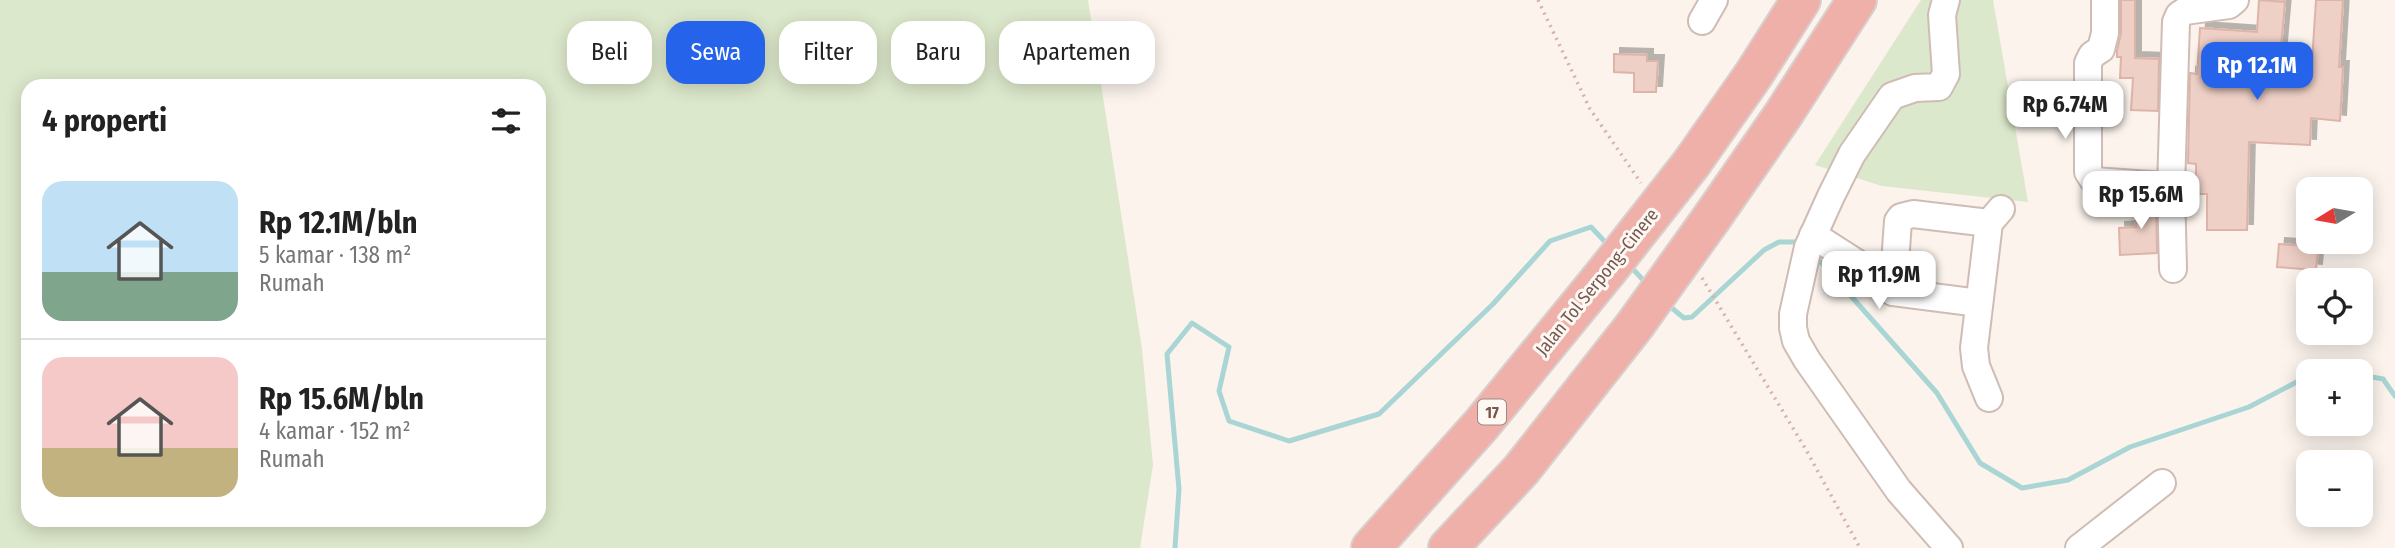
<!DOCTYPE html>
<html lang="id">
<meta charset="utf-8">
<style>
:root{--surface:#fff;--page:#f6f6f6;--text:#222;--muted:#767676;--line:#e0e0e0;--accent:#2563eb}
body{margin:0;font-family:"Fira Sans Condensed",sans-serif;background:var(--page);color:var(--text);height:100vh;display:flex;flex-direction:column;font-size:26px;white-space:nowrap}
*{box-sizing:border-box;margin:0}
p{font-size:23px;color:var(--muted)}
.icon{flex:none;width:38px;height:38px;fill:none;stroke:currentColor;stroke-width:2;stroke-linecap:round;stroke-linejoin:round}
.map{position:relative;flex:1;overflow:hidden}
.drawer{position:absolute;left:21px;top:79px;width:525px;height:448px;display:flex;flex-direction:column;background:var(--surface);border-radius:21px;box-shadow:0 4px 18px #0003}
.drawer>*{flex:none}
.banner{position:absolute;left:567px;top:21px;width:665px;height:63px;display:flex;gap:14px}
.needle{width:46px;rotate:259deg}
.tools{position:absolute;left:2296px;top:177px;display:grid;gap:14px}
.tools a{display:grid;place-items:center;width:77px;height:77px;border-radius:14px;background:var(--surface);box-shadow:0 4px 18px #0003;font-size:35px}
.price{position:absolute;translate:-50% -60px;padding:0 16px;border-radius:14px;background:#fff;color:#222;font-size:23px;line-height:46px;filter:drop-shadow(0 2px 4px #0008)}
.price::after{content:'';position:absolute;left:50%;top:42px;width:21px;height:16px;margin-left:-10px;background:inherit;clip-path:polygon(0 0,100% 0,50% 100%)}
.price.current{background:var(--accent);color:#fff}
ul{padding:0;list-style:none}
li{display:flex;align-items:center;gap:21px;height:175px;padding:0 21px}
li+li{border-top:2px solid var(--line)}
li span{display:grid;place-items:center;flex:none;width:196px;height:140px;border-radius:21px;color:#555}
li>.icon{margin-inline-start:auto}
span .icon{width:84px;height:84px;fill:#fffc;stroke-width:1}
li b{font-size:30px}
h2{display:flex;justify-content:space-between;align-items:center;height:84px;padding:0 21px;font-size:30px}
.chip{padding:0 24px;border-radius:21px;background:var(--surface);box-shadow:0 4px 18px #0003;font-size:24px;line-height:63px}
.chip.current{background:var(--accent);color:#fff}
.map>svg:first-child{display:block}
.green{fill:#dce8cb;fill-rule:evenodd}
.lines{fill:none;stroke-linecap:round;stroke-linejoin:round}
.stream{stroke:#a9d5d4;stroke-width:5}
.building{fill:#eed0c6;stroke:#dfb4a8;stroke-width:2;filter:url(#shadow)}
.minor-casing{stroke:#cfbcb5;stroke-width:30}
.highway-casing{stroke:#d8d0ce;stroke-width:42}
.path{stroke:#d4b3a9;stroke-width:3.5;stroke-dasharray:2 5;stroke-linecap:butt}
.minor{stroke:#fff;stroke-width:26}
.highway{stroke:#efb0aa;stroke-width:38}
.highway-bridge-casing{stroke:#d8d0ce;stroke-width:42;stroke-linecap:butt}
.highway-bridge{stroke:#efb0aa;stroke-width:38}
.labels{text-anchor:middle;stroke-width:6;stroke-linejoin:round;paint-order:stroke}
.shield{fill:#fef8f3;stroke:#9e8882;stroke-width:2}
.shield-label{font-size:16px;font-weight:bold;fill:#755851}
.street-label{font-size:18px;fill:#755851;stroke:#fef8f3}
</style>
<div class="map">
<svg width="2395" height="548" viewBox="0 0 2395 548">
<defs>
<filter id="shadow"><feDropShadow dx="6" dy="-6" stdDeviation="0" flood-color="#0004"/></filter>
</defs>
<rect width="100%" height="100%" fill="#fbf3ec"/>
<g class="green">
<path d="M0 0H1088L1142 349 1153 465 1140 548H0ZM28 86H539V520H28Z"/>
<path d="M1921 0H1993L2028 202 1882 186 1815 165Z"/>
</g>
<g class="lines">
<g class="stream">
<path d="M1819 260 1937 393 1980 463 2022 488 2068 480 2130 447 2249 407 2308 376"/>
<path d="M1628 264 1648 285"/>
<path d="M1667 304 1684 318 1692 317 1764 250 1779 242H1799"/>
<path d="M2319 371 2325 368 2340 371"/>
<path d="M2361 375 2383 379 2395 396"/>
<path d="M1175 548 1179 489 1167 354 1192 323 1229 347 1219 391 1229 421 1289 441 1379 414 1493 304 1550 241 1591 227 1608 245"/>
</g>
</g>
<g class="building">
<path d="M2121 0H2135V58L2159 59 2158 111 2131 110 2133 78H2120L2121 57H2117V51L2121 33Z"/>
<path d="M2259 0 2285 2 2280 58 2312 62 2316 0H2343L2339 67H2343L2340 121 2311 118 2310 145 2249 142 2247 230H2207V194H2196V164L2188 163 2190 73 2197 74 2200 28 2257 32Z"/>
<path d="M1614 54 1647 55V61H1658L1656 92H1634V73L1614 72Z"/>
<path d="M2135 200 2156 201 2157 253 2120 255 2119 228 2136 227Z"/>
<path d="M2279 244 2318 247 2316 270 2277 267Z"/>
</g>
<g class="lines">
<defs>
<g id="minor">
<path d="M1946 0 1942 15 1946 74 1939 87 1915 88 1892 96 1852 154 1831 196 1808 247 1793 314V328L1796 341 1807 360 1899 491 1949 548"/>
<path d="M2105 0V33L2101 49 2092 55 2088 63V172L2094 181 2164 186"/>
<path d="M1702 21 1714 0"/>
<path d="M1813 235 1888 283 1893 292 1979 303"/>
<path d="M2173 269 2171 188 2176 22 2179 15 2185 11 2229 5 2235 0"/>
<path d="M1893 292 1898 221 1901 217 1913 214 1989 223"/>
<path d="M1989 398 1976 366 1974 348 1989 223 2001 209"/>
<path d="M2079 548 2162 483"/>
</g>
<g id="highway">
<path d="M1691 164 1754 74 1801 0"/>
<path d="M1713 216 1783 115 1857 0"/>
<path d="M1371 548 1481 425 1607 271"/>
<path d="M1448 548 1521 470 1635 325"/>
</g>
</defs>
<use href="#minor" class="minor-casing"/>
<use href="#highway" class="highway-casing"/>
<g class="path">
<path d="M1538 0 1590 109 1641 183"/>
<path d="M1702 278 1805 448 1860 548"/>
</g>
<use href="#minor" class="minor"/>
<use href="#highway" class="highway"/>
<defs>
<g id="highway-bridge">
<path d="M1607 271 1691 164"/>
<path d="M1635 325 1713 216"/>
</g>
</defs>
<use href="#highway-bridge" class="highway-bridge-casing"/>
<use href="#highway-bridge" class="highway-bridge"/>
</g>
<g class="labels">
<rect class="shield" x="1478" y="399.5" width="28" height="25" rx="5"/>
<g class="shield-label">
<text x="1492" y="418">17</text>
</g>
<g class="street-label">
<text transform="translate(1597 282) rotate(-51)" y="6">Jalan Tol Serpong–Cinere</text>
</g>
</g>
</svg>
<div class="tools">
<a><svg class="needle" viewBox="-14 -14 28 28"><path d="M0-13l5 13h-10z" fill="#e53935"/><path d="M0 13l5-13h-10z" fill="#767676"/></svg></a>
<a><svg class="icon" aria-label="locate" viewBox="0 0 24 24"><circle cx="12" cy="12" r="6"/><path d="M12 2v4M12 18v4M2 12h4M18 12h4"/></svg></a>
<a>+</a>
<a>−</a>
</div>
<b class="price current" style="left:2257px;top:102px">Rp 12.1M</b>
<b class="price" style="left:2065px;top:141px">Rp 6.74M</b>
<b class="price" style="left:2141px;top:231px">Rp 15.6M</b>
<b class="price" style="left:1879px;top:311px">Rp 11.9M</b>
<div class="banner">
<a class="chip">Beli</a>
<a class="chip current">Sewa</a>
<a class="chip">Filter</a>
<a class="chip">Baru</a>
<a class="chip">Apartemen</a>
</div>
<section class="drawer">
<h2>4 properti<svg class="icon" aria-label="filters" viewBox="0 0 24 24"><path d="M4 7h16M4 17h16"/><circle cx="9" cy="7" r="2"/><circle cx="15" cy="17" r="2"/></svg></h2>
<ul>
<li><span style="background:linear-gradient(#bfe0f5 65%,#7fa58c 0)"><svg class="icon" aria-label="home" viewBox="0 0 24 24"><path d="M3 11l9-7 9 7M6 9v11h12V9"/></svg></span><div><b>Rp 12.1M/bln</b><p>5 kamar · 138 m²</p><p>Rumah</p></div></li>
<li><span style="background:linear-gradient(#f6c9c9 65%,#c2b280 0)"><svg class="icon" aria-label="home" viewBox="0 0 24 24"><path d="M3 11l9-7 9 7M6 9v11h12V9"/></svg></span><div><b>Rp 15.6M/bln</b><p>4 kamar · 152 m²</p><p>Rumah</p></div></li>
</ul>
</section>
</div>
